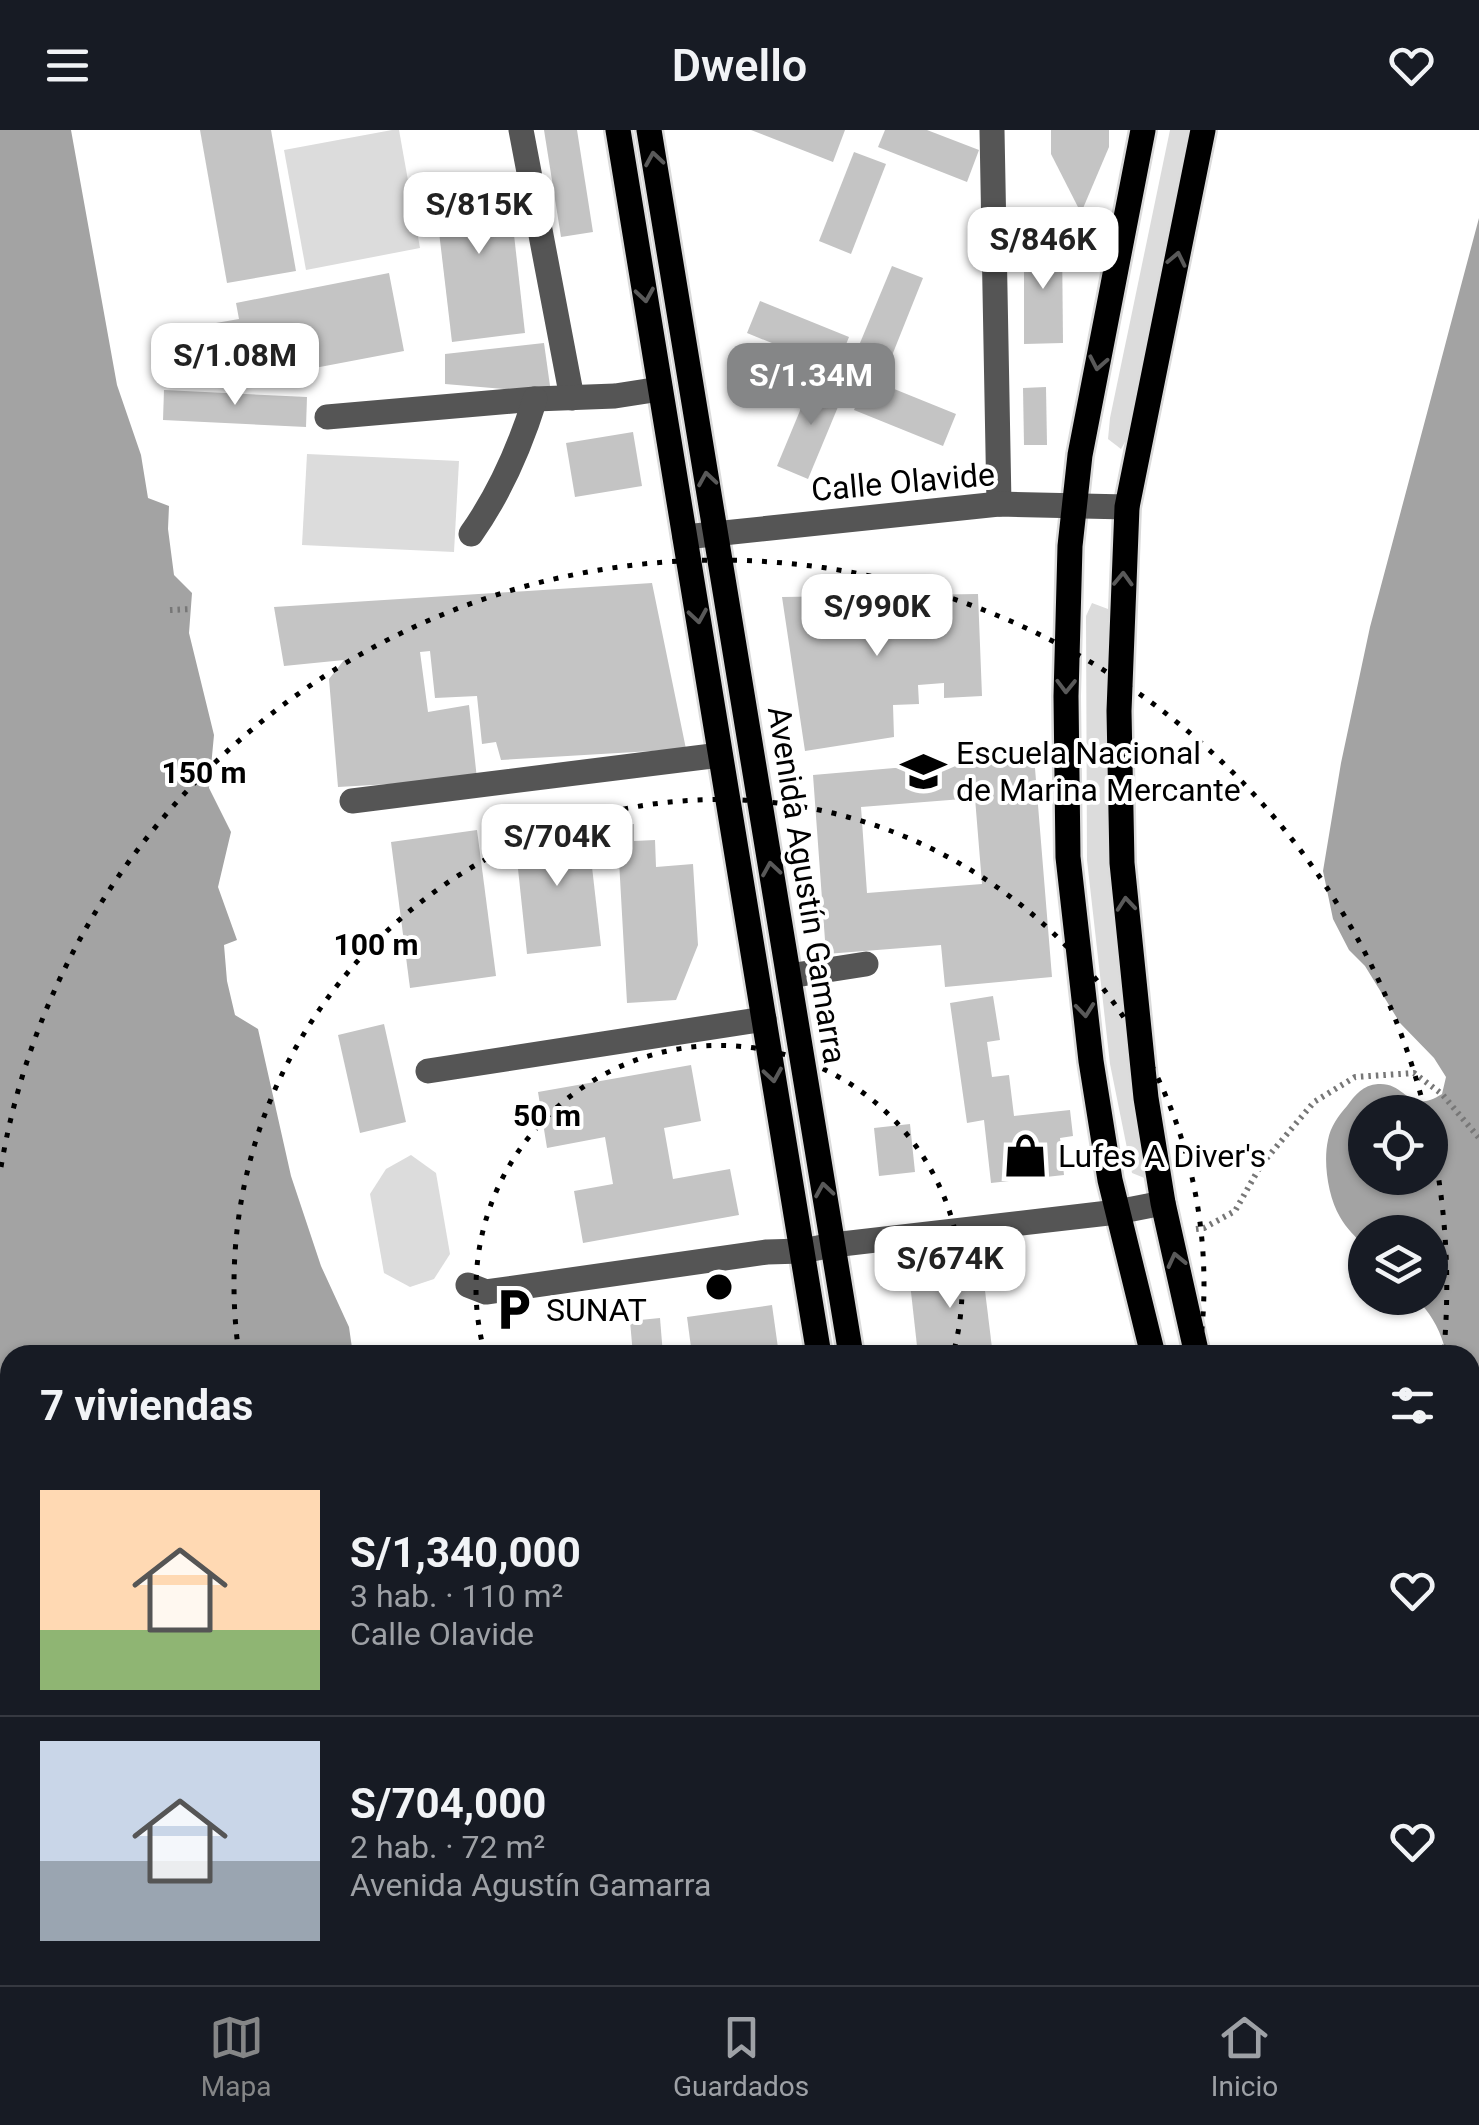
<!DOCTYPE html>
<html lang="es">
<meta charset="utf-8">
<style>
:root{--surface:#171b24;--page:#20242c;--text:#f1f3f6;--muted:#9ea1a6;--line:#363941;--accent:#858687}
body{margin:0;font-family:Roboto,sans-serif;background:var(--page);color:var(--text);height:100vh;display:flex;flex-direction:column;font-size:38px;white-space:nowrap}
*{box-sizing:border-box;margin:0}
p{font-size:32px;color:var(--muted)}
.icon{flex:none;width:55px;height:55px;fill:none;stroke:currentColor;stroke-width:2;stroke-linecap:round;stroke-linejoin:round}
.map{position:relative;flex:1;overflow:hidden}
.sheet{position:absolute;left:0px;top:1215px;width:1480px;height:640px;display:flex;flex-direction:column;background:var(--surface);border-radius:30px 30px 0 0;box-shadow:0 2px 8px #0004}
.sheet>*{flex:none}
.controls{position:absolute;left:1348px;top:965px;display:grid;gap:20px}
.controls a{display:grid;place-items:center;width:100px;height:100px;border-radius:50%;background:var(--surface);box-shadow:0 2px 8px #0004;font-size:50px}
.price{position:absolute;translate:-50% -85px;padding:0 22px;border-radius:20px;background:#fff;color:#222;font-size:32px;line-height:65px;filter:drop-shadow(0 2px 5px #0008)}
.price::after{content:'';position:absolute;left:50%;top:60px;width:30px;height:22px;margin-left:-15px;background:inherit;clip-path:polygon(0 0,100% 0,50% 100%)}
.price.on{background:var(--accent);color:#fff}
ul{padding:0;list-style:none}
li{display:flex;align-items:center;gap:30px;height:250px;padding:0 40px}
li+li{border-top:2px solid var(--line)}
li span{display:grid;place-items:center;flex:none;width:280px;height:200px;border-radius:0px;color:#555}
li>.icon{margin-inline-start:auto}
span .icon{width:120px;height:120px;fill:#fffc;stroke-width:1}
li b{font-size:42px}
h2{display:flex;justify-content:space-between;align-items:center;height:120px;padding:0 40px;font-size:42px}
header{display:flex;justify-content:space-between;align-items:center;height:130px;padding:0 40px;background:var(--surface);font-size:45px;font-weight:600}
.menu{display:flex;justify-content:space-around;align-items:center;height:140px;border-top:2px solid var(--line);background:var(--surface);font-size:28px;color:var(--muted)}
.menu a{display:grid;justify-items:center;gap:5px}
.menu .on{color:var(--accent)}
.map>svg:first-child{display:block}
.green{fill:#dcdcdc}
.water{fill:#a3a3a3;fill-rule:evenodd}
.building{fill:#c4c4c4;fill-rule:evenodd}
.lines{fill:none;stroke-linecap:round;stroke-linejoin:round}
.major-casing{stroke:#dbdbdb;stroke-width:30}
.path{stroke:#777;stroke-width:6;stroke-dasharray:2.5 5;stroke-linecap:butt}
.minor{stroke:#555;stroke-width:25}
.major{stroke:#000;stroke-width:25}
.oneway{stroke:#595959}
.ring{fill:none;stroke:#000;stroke-width:5;stroke-dasharray:5 10}
.labels{text-anchor:middle;stroke-width:8;stroke-linejoin:round;paint-order:stroke}
.street-label{font-size:32px;fill:#000;stroke:#fff}
.poi-label{font-size:32px;fill:#000;stroke:#fff;text-anchor:start}
.centre{fill:#000;stroke:#fff;stroke-width:5}
.ring-label{font-size:30px;text-anchor:middle;font-weight:bold;fill:#000;stroke:#fff;stroke-width:8;stroke-linejoin:round;paint-order:stroke}
</style>
<header><svg class="icon" aria-label="menu" viewBox="0 0 24 24"><path d="M4 6h16M4 12h16M4 18h16"/></svg>Dwello<svg class="icon" aria-label="heart" viewBox="0 0 24 24"><path d="M12 20l-8-8c-3-5 5-10 8-4 3-6 11-1 8 4z"/></svg></header>
<div class="map">
<svg width="1479" height="1855" viewBox="0 0 1479 1855">
<rect width="100%" height="100%" fill="#fff"/>
<g class="green">
<path d="M392 0H399L420 118 306 140 284 20Z"/>
<path d="M1170 0H1189L1130 303 1121 319 1108 309 1110 288Z"/>
<path d="M307 324 459 331 454 422 302 415Z"/>
<path d="M1092 473 1108 479 1111 741 1147 1049 1132 1043 1110 934 1087 730 1086 486Z"/>
<path d="M411 1025 436 1043 450 1124 434 1149 410 1157 384 1143 370 1064 386 1039Z"/>
<path d="M626 1845H696L699 1855H629Z"/>
<path d="M902 1845H1232L1206 1853V1855H899Z"/>
</g>
<g class="water">
<path d="M0 0H71L117 255 141 325 148 368 169 376 168 399 174 445 192 463 189 503 214 605 209 658 231 702 218 757 237 810 224 815 227 851 235 885 258 899 291 1046 321 1136 349 1197 353 1225H10V1845H280L283 1849 300 1845H512L513 1855H0Z"/>
<path d="M1479 88V1413L1470 1406V1225H1438L1444 1215C1438 1196 1430 1182 1415 1168H1430V1102H1365V1117C1356 1107 1346 1098 1340 1087 1328 1067 1323 1032 1328 1010 1330 997 1339 985 1347 976 1355 965 1363 955 1378 954 1407 952 1408 986 1442 964L1446 947 1434 928 1400 893 1365 836 1349 820 1333 789 1323 741 1341 633 1370 497ZM1365 982H1430V1048H1365Z"/>
<path d="M986 1845H1044L1042 1855H964Z"/>
</g>
<g class="building">
<path d="M200 0H271L296 141 227 153Z"/>
<path d="M544 0H577L593 102 561 107Z"/>
<path d="M751 0H845L833 32Z"/>
<path d="M885 0H927L979 20 967 52 878 17Z"/>
<path d="M1051 0H1109V17L1081 83 1051 24Z"/>
<path d="M854 22 886 34 851 124 819 111Z"/>
<path d="M507 42 525 203 452 212 433 51Z"/>
<path d="M1062 110 1063 213 1024 214V111Z"/>
<path d="M892 136 923 148 887 238 855 225Z"/>
<path d="M389 143 404 221 252 250 248 233 224 237 216 193 239 189 236 173Z"/>
<path d="M760 171 849 207 836 239 747 203Z"/>
<path d="M544 213 551 263 445 254V224Z"/>
<path d="M814 247 845 260 808 349 777 336Z"/>
<path d="M867 248 956 284 943 316 854 280Z"/>
<path d="M1046 257 1047 315H1024L1023 258Z"/>
<path d="M164 260 307 267 306 297 163 290Z"/>
<path d="M633 302 642 356 575 367 566 313Z"/>
<path d="M652 453 686 619 501 630 496 612 482 614 477 566 435 568 430 521 420 522 428 582 469 575 477 649 338 657 329 549 344 530 284 536 274 477Z"/>
<path d="M978 464 982 566 944 568V553L918 555 919 574 893 575 894 607 805 621 782 467Z"/>
<path d="M1034 626 1052 847 945 857 941 815 826 824 813 645ZM975 668 982 754 867 763 861 677Z"/>
<path d="M587 693 601 816 527 824 514 701Z"/>
<path d="M634 694V711L655 710 656 737 693 734 698 815 676 870 627 873 617 695Z"/>
<path d="M477 700 496 846 410 858 391 712Z"/>
<path d="M993 866 1000 910 987 912 992 947 1009 945 1014 986 1070 980 1073 1006 1060 1008 1064 1045 991 1053 984 990 967 993 950 873Z"/>
<path d="M384 894 406 992 360 1003 338 905Z"/>
<path d="M691 935 701 991 664 998 673 1049 730 1039 739 1085 583 1113 574 1061 613 1054 605 1007 547 1018 538 962Z"/>
<path d="M910 994 915 1042 879 1046 874 998Z"/>
<path d="M982 1136 992 1218 918 1225 909 1144Z"/>
<path d="M772 1175 779 1225H692L687 1187Z"/>
<path d="M660 1188 663 1225H633L630 1191Z"/>
<path d="M1479 1797V1835L1470 1838V1800Z"/>
<path d="M696 1845H740L743 1855H699Z"/>
<path d="M1405 1845H1443V1846L1408 1855Z"/>
</g>
<g class="lines">
<defs>
<g id="major">
<path d="M618 0 819 1225"/>
<path d="M649 0 851 1225"/>
<path d="M1143 0 1080 325 1070 416 1066 566 1068 727 1091 931 1110 1050 1153 1225"/>
<path d="M1197 1225 1163 1073 1146 968 1122 733 1119 581 1127 377 1203 0"/>
<path d="M1339 1845 1342 1855"/>
<path d="M843 1855 844 1845"/>
</g>
</defs>
<use href="#major" class="major-casing"/>
<g class="path">
<path d="M170 480 192 479"/>
<path d="M1196 1099 1204 1098 1235 1081 1261 1035 1314 972 1355 947 1414 943 1442 964 1479 1008"/>
<path d="M1390 1845 1392 1855"/>
<path d="M906 1855 909 1845"/>
<path d="M948 1855 949 1845"/>
<path d="M1074 1855 1095 1845"/>
<path d="M1185 1855 1193 1845"/>
</g>
<g class="minor">
<path d="M521 0 572 268"/>
<path d="M992 0 999 374"/>
<path d="M327 287 535 269 615 266 660 259"/>
<path d="M471 404C500 363 520 317 535 269"/>
<path d="M685 407 999 374 1127 377"/>
<path d="M352 671 720 625"/>
<path d="M789 846 866 834"/>
<path d="M428 941 764 889"/>
<path d="M468 1155 486 1162 767 1122 802 1121 833 1115 1117 1082 1163 1073"/>
<path d="M1470 1561 1474 1560 1479 1577"/>
<path d="M1470 1642 1479 1640"/>
<path d="M1264 1845 1266 1855"/>
</g>
<use href="#major" class="major"/>
</g>
<defs><path id="oneway-chevron" d="M-2-3.5L2.5 0L-2 3.5" fill="none" stroke-width="1.6" stroke-linecap="round" stroke-linejoin="round" transform="scale(2.5)"/></defs>
<g class="oneway">
<use href="#oneway-chevron" transform="translate(654 29) rotate(-99)"/>
<use href="#oneway-chevron" transform="translate(1177 129) rotate(-78)"/>
<use href="#oneway-chevron" transform="translate(645 165) rotate(81)"/>
<use href="#oneway-chevron" transform="translate(1098 233) rotate(101)"/>
<use href="#oneway-chevron" transform="translate(707 349) rotate(-99)"/>
<use href="#oneway-chevron" transform="translate(1123 449) rotate(-88)"/>
<use href="#oneway-chevron" transform="translate(698 486) rotate(81)"/>
<use href="#oneway-chevron" transform="translate(1066 556) rotate(91)"/>
<use href="#oneway-chevron" transform="translate(771 739) rotate(-99)"/>
<use href="#oneway-chevron" transform="translate(1126 774) rotate(-95)"/>
<use href="#oneway-chevron" transform="translate(1085 880) rotate(84)"/>
<use href="#oneway-chevron" transform="translate(773 945) rotate(81)"/>
<use href="#oneway-chevron" transform="translate(824 1060) rotate(-99)"/>
<use href="#oneway-chevron" transform="translate(1176 1130) rotate(-103)"/>
</g>
<g class="ring">
<path d="M485 1224A243 243 0 1 1 953 1224"/>
<path d="M239 1224A485 485 0 1 1 1199 1224"/>
<path d="M10 1321A728 728 0 0 1 1 1277M1 1037A728 728 0 0 1 1425 981M1431 1006A728 728 0 0 1 1444 1220"/>
</g>
<defs>
<symbol id="university-bare" viewBox="-9 -9 18 18"><path d="M0-5L7-2L0 1L-7-2ZM-4 1L0 2.5L4 1V4Q0 6-4 4Z" fill="#000" stroke="#fff" stroke-width="2.5" paint-order="stroke"/></symbol>
<symbol id="shop-bare" viewBox="-9 -9 18 18"><path d="M-5-2.5h2.3a2.7 3.5 0 0 1 5.4 0H5L5.5 6h-11ZM-1.5-2.5h3a1.5 2.3 0 0 0-3 0Z" fill="#000" stroke="#fff" stroke-width="2.5" paint-order="stroke"/></symbol>
<symbol id="parking-bare" viewBox="-9 -9 18 18"><path d="M-3.5-5.5H1a3.5 3.5 0 0 1 0 7H-1V5.5H-3.5ZM-1-3.4V-.6H.8a1.4 1.4 0 0 0 0-2.8Z" fill="#000" stroke="#fff" stroke-width="2.5" paint-order="stroke"/></symbol>
</defs>
<g fill-rule="evenodd">
<use href="#university-bare" x="892" y="610" width="63" height="63"/>
<use href="#shop-bare" x="994" y="994" width="63" height="63"/>
<use href="#parking-bare" x="482" y="1148" width="63" height="63"/>
</g>
<g class="labels">
<g class="street-label">
<text transform="translate(903 352) rotate(-5)" y="11">Calle Olavide</text>
<text transform="translate(807 755) rotate(81)" y="11">Avenida Agustín Gamarra</text>
</g>
<g class="poi-label">
<text x="956" y="634">Escuela Nacional<tspan x="956" dy="37">de Marina Mercante</tspan></text>
<text x="1058" y="1037">Lufes A Diver's</text>
<text x="546" y="1191">SUNAT</text>
</g>
</g>
<circle cx="719" cy="1157" r="15" class="centre"/>
<g class="ring-label">
<text x="204" y="653">150 m</text>
<text x="376" y="825">100 m</text>
<text x="547" y="996">50 m</text>
</g>
</svg>
<div class="controls">
<a><svg class="icon" aria-label="locate" viewBox="0 0 24 24"><circle cx="12" cy="12" r="6"/><path d="M12 2v4M12 18v4M2 12h4M18 12h4"/></svg></a>
<a><svg class="icon" aria-label="layers" viewBox="0 0 24 24"><path d="M12 4l9 5-9 5-9-5zM3 14l9 5 9-5"/></svg></a>
</div>
<b class="price" style="left:479px;top:127px">S/815K</b>
<b class="price" style="left:1043px;top:162px">S/846K</b>
<b class="price" style="left:235px;top:278px">S/1.08M</b>
<b class="price on" style="left:811px;top:298px">S/1.34M</b>
<b class="price" style="left:877px;top:529px">S/990K</b>
<b class="price" style="left:557px;top:759px">S/704K</b>
<b class="price" style="left:950px;top:1181px">S/674K</b>
<section class="sheet">
<h2>7 viviendas<svg class="icon" aria-label="filters" viewBox="0 0 24 24"><path d="M4 7h16M4 17h16"/><circle cx="9" cy="7" r="2"/><circle cx="15" cy="17" r="2"/></svg></h2>
<ul>
<li><span style="background:linear-gradient(#ffd9b3 70%,#8fb573 0)"><svg class="icon" aria-label="home" viewBox="0 0 24 24"><path d="M3 11l9-7 9 7M6 9v11h12V9"/></svg></span><div><b>S/1,340,000</b><p>3 hab. · 110 m²</p><p>Calle Olavide</p></div><svg class="icon" aria-label="heart" viewBox="0 0 24 24"><path d="M12 20l-8-8c-3-5 5-10 8-4 3-6 11-1 8 4z"/></svg></li>
<li><span style="background:linear-gradient(#c9d6e8 60%,#9aa5b1 0)"><svg class="icon" aria-label="home" viewBox="0 0 24 24"><path d="M3 11l9-7 9 7M6 9v11h12V9"/></svg></span><div><b>S/704,000</b><p>2 hab. · 72 m²</p><p>Avenida Agustín Gamarra</p></div><svg class="icon" aria-label="heart" viewBox="0 0 24 24"><path d="M12 20l-8-8c-3-5 5-10 8-4 3-6 11-1 8 4z"/></svg></li>
</ul>
</section>
</div>
<nav class="menu">
<a class="on"><svg class="icon" aria-label="map" viewBox="0 0 24 24"><path d="M3 6l6-2 6 2 6-2v14l-6 2-6-2-6 2zM9 4v14M15 6v14"/></svg>Mapa</a>
<a><svg class="icon" aria-label="saved" viewBox="0 0 24 24"><path d="M7 4h10v16l-5-4-5 4z"/></svg>Guardados</a>
<a><svg class="icon" aria-label="home" viewBox="0 0 24 24"><path d="M3 11l9-7 9 7M6 9v11h12V9"/></svg>Inicio</a>
</nav>
